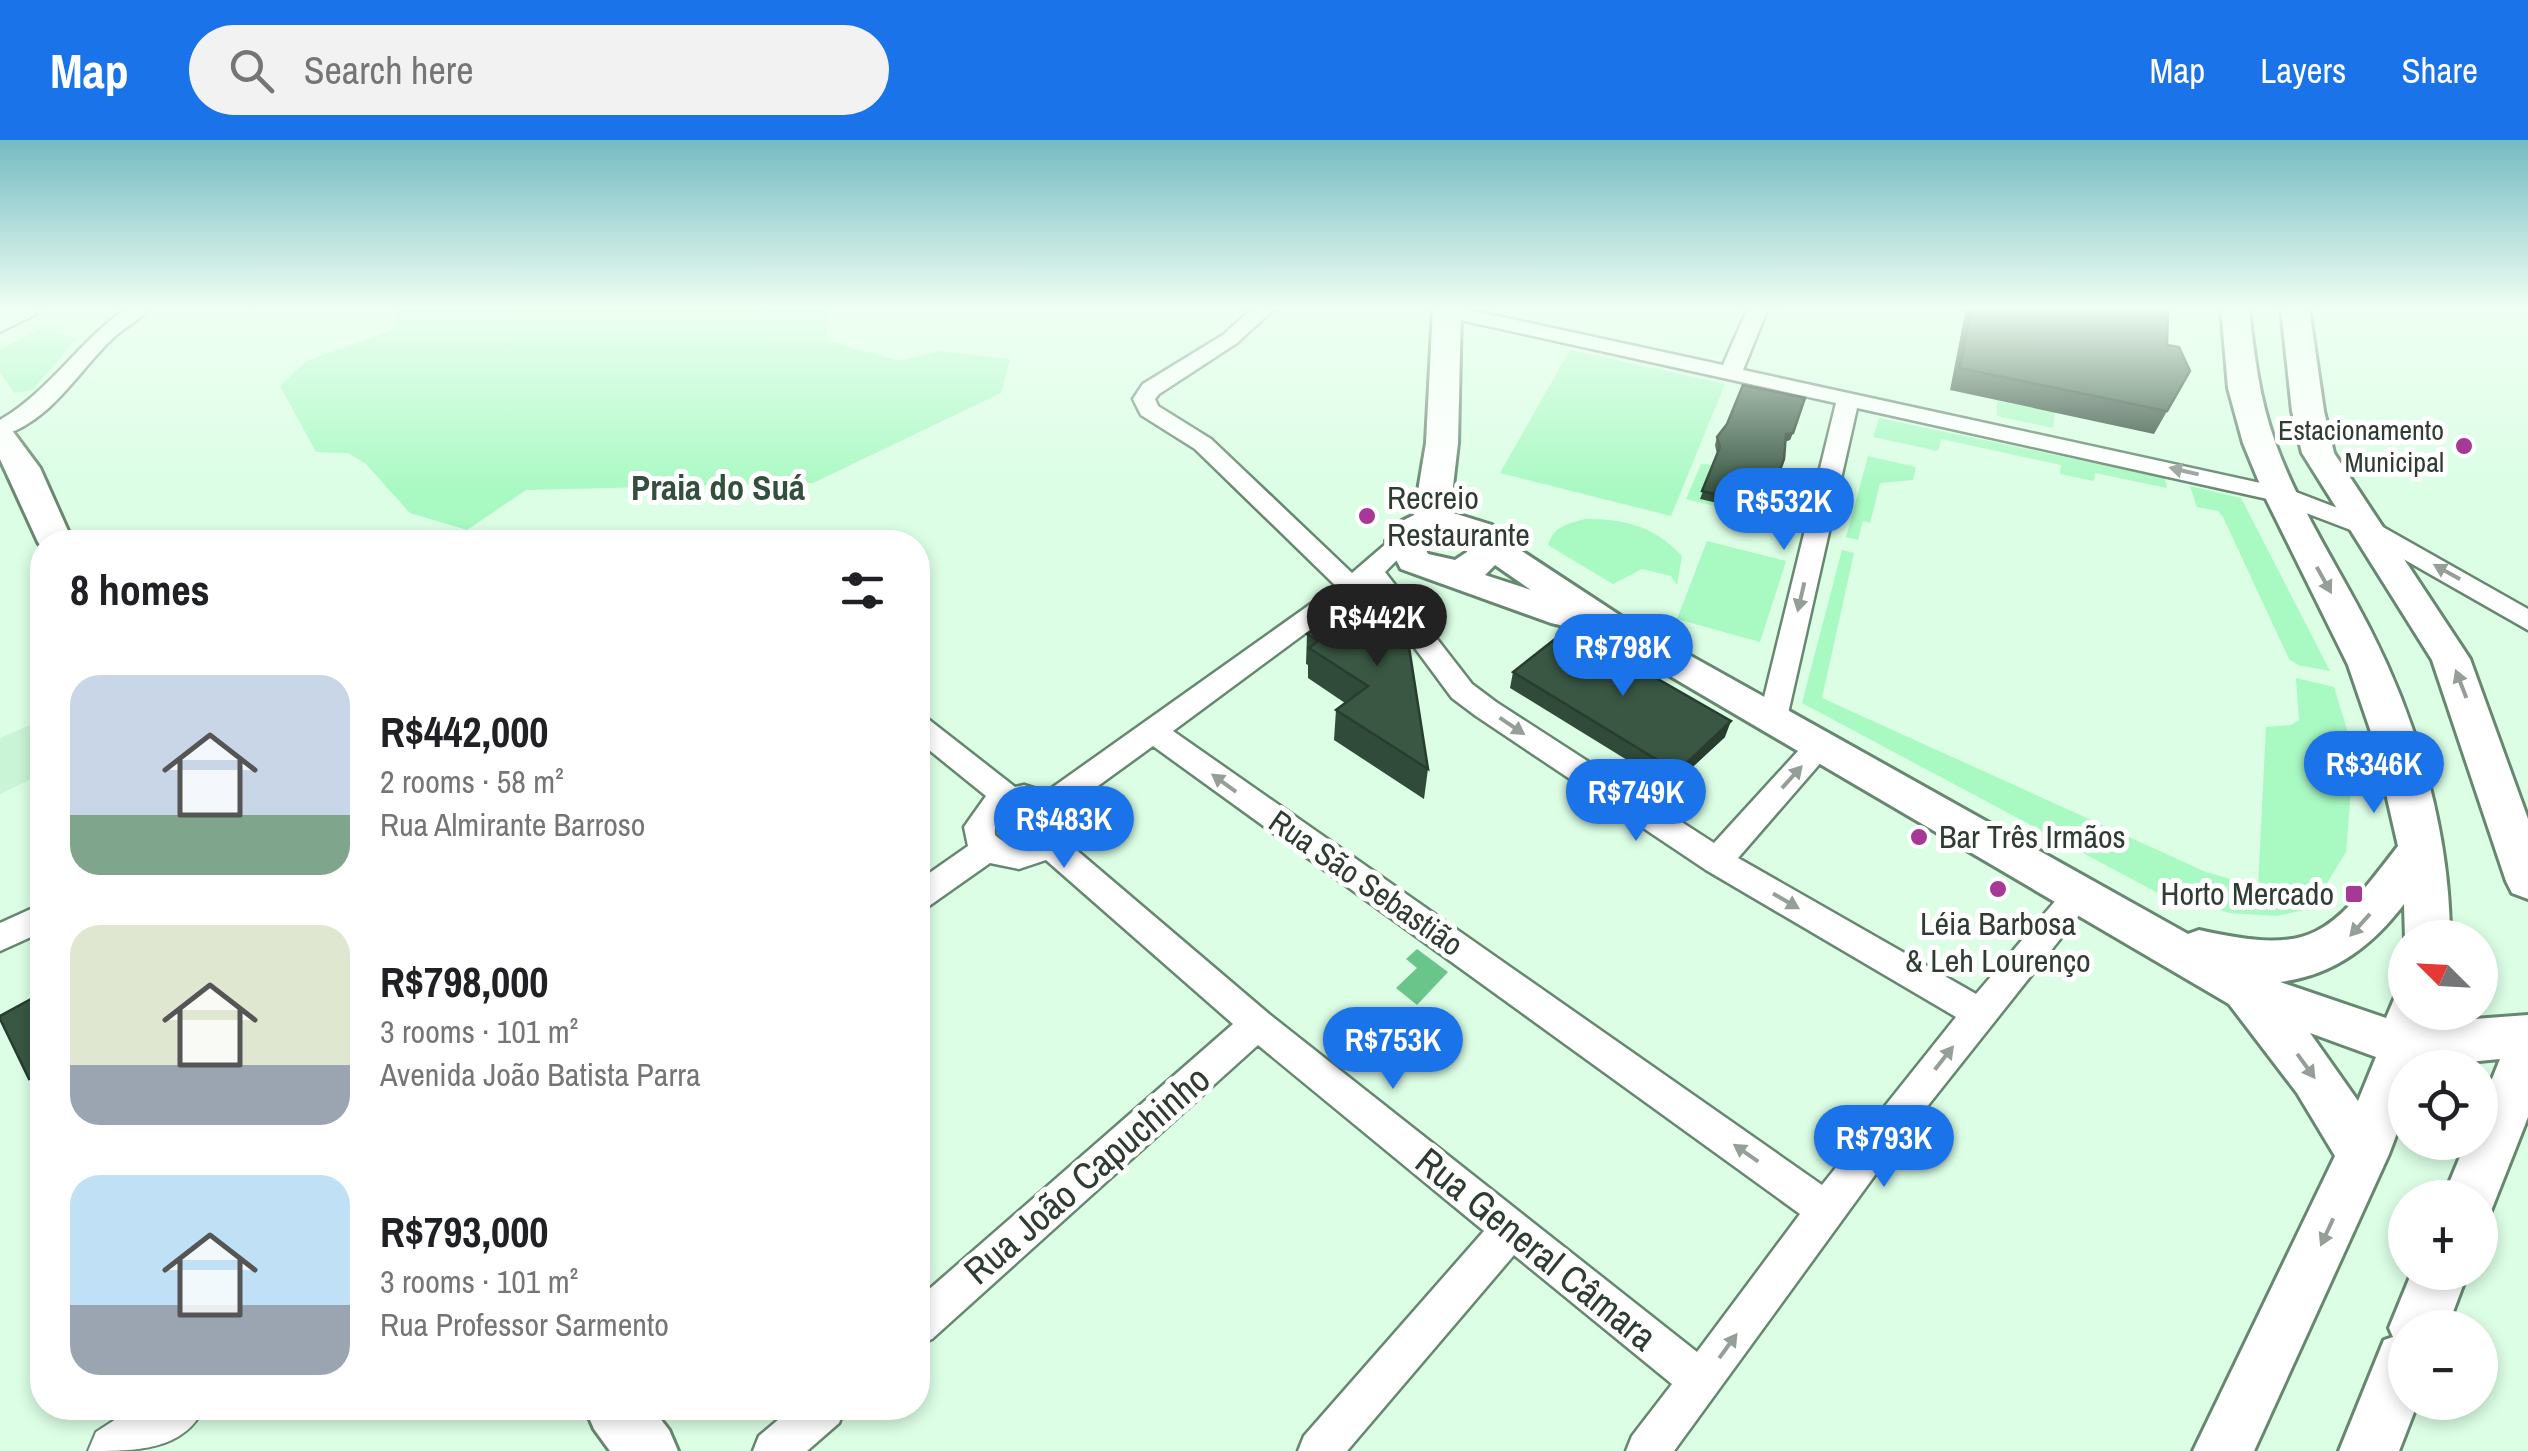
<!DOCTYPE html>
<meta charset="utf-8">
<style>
:root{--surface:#fff;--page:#f2f2f2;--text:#202124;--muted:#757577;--accent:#1a73e8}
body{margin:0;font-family:"Archivo Narrow",sans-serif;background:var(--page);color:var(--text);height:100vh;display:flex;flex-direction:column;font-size:38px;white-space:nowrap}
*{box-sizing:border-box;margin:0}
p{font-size:32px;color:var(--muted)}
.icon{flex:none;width:55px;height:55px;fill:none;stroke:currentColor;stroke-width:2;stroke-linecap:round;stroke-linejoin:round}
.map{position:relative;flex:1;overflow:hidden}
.panel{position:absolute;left:30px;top:390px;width:900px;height:890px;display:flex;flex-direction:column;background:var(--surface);border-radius:40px;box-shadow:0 5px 15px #0003}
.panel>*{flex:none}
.needle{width:65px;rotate:294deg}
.tools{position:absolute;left:2388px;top:780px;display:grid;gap:20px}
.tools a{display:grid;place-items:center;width:110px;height:110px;border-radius:50%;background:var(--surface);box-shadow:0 5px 15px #0003;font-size:50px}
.price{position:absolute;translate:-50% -85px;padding:0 22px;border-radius:35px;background:var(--accent);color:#fff;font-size:32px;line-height:65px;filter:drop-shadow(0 2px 5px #0008)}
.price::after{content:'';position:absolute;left:50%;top:60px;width:30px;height:22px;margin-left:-15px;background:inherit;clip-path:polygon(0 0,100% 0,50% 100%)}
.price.on{background:#222;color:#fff}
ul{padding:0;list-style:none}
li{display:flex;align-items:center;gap:30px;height:250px;padding:0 40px}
li span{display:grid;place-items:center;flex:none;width:280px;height:200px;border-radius:30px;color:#555}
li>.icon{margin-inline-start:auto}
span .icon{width:120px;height:120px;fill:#fffc;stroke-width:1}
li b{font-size:42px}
h2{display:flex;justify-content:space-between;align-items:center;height:120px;padding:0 40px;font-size:42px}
header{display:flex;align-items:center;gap:60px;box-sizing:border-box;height:140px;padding:0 50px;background:var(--accent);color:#fff}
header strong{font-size:48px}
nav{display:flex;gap:55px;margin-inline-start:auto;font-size:35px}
.search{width:700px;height:90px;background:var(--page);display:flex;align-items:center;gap:25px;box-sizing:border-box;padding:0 35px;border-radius:55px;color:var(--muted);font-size:38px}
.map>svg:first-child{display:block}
.built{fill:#caf4d6}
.green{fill:#a9f9c3}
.water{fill:#69c58a}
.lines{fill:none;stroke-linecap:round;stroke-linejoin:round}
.minor-casing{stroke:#678771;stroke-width:5}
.tertiary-casing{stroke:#678771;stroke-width:4}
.secondary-casing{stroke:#678771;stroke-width:6}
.primary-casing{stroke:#678771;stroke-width:4}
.minor{fill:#fff;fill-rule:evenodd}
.tertiary{fill:#fff;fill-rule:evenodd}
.secondary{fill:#fff;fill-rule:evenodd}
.primary{fill:#fff;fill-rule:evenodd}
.wall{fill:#314b3a}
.shaded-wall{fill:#283d2f}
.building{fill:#395743;stroke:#283d2f;stroke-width:2.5}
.oneway{fill:#969e98}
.poi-dot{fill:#a63896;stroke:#fff;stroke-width:4}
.labels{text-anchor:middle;stroke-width:10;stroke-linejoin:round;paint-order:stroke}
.far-poi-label{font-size:28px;fill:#2e3c32;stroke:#fff;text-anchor:end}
.poi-label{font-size:32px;fill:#2e3c32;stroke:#fff;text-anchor:start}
.street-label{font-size:32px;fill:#2e3c32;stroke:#fff}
.far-district-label{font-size:35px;font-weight:bold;fill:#33503c;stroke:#fff}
.near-street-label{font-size:38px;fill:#2e3c32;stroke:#fff}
</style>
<header>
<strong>Map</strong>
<div class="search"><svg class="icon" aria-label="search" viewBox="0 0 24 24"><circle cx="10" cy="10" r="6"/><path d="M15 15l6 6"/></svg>Search here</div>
<nav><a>Map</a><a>Layers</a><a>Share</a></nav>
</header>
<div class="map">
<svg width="2528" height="1311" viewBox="0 0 2528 1311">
<rect width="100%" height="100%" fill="#dbfee5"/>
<path class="built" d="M30 585 42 608V634L0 654V598Z"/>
<g class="green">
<path d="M399 168H827V200L899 221 941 211 1010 219 1001 253 813 343 526 350 467 390 410 373 366 324 348 313 316 312 280 246 306 221 393 190Z"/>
<path d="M43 188 76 199 33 250 14 253 0 232V209Z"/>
<path d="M1570 210 1725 244 1671 376 1500 333Z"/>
<path d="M1997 261 2055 272 2053 288 2001 277 1997 275Z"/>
<path d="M1879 278 2165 338 2167 348 2095 333 2094 341 2060 334 2061 325 1941 299 1938 311 1873 297Z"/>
<path d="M1868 316 1916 327 1913 340 1880 343 1870 383 1863 381 1858 400 1846 397Z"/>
<path d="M1701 324 1713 325 1764 374 1778 335 1789 345 1777 381 1686 359Z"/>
<path d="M2190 346 2241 358 2330 531 2298 525 2289 519 2223 377 2218 371 2197 367Z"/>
<path d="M1585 379C1625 379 1654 386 1682 416L1677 445 1671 436 1642 429 1613 444 1548 405C1554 386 1567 384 1585 379Z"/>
<path d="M1707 401 1786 421 1760 502 1677 479Z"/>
<path d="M1842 410 1854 413 1822 558 2206 732 2258 747 2266 587 2291 585 2299 580 2296 538 2334 547 2354 613 2346 712 2312 768 2277 776 2230 773 2156 752 1802 563Z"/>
</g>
<path class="water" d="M1417 809 1448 832 1417 865 1396 848 1417 828 1406 819Z"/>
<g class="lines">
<defs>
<g id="minor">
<path d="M127 168H150C140 180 125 187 113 198 78 231 50 283 0 296V280C50 251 80 200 127 168Z"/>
<path d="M1253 168H1275L1237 203 1159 254 1155 259 1158 266 1211 299 1352 433 1395 396H1413L1416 401 1385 432 1472 544 1496 562 1714 703 1810 598 1820 595 1830 598 1835 605 1830 612 1738 718 1976 854 2068 746 2079 742 2090 746 2095 755 1899 1002 1674 1311H1626L1632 1296 1672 1244 1514 1115 1347 1311H1298L1304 1296 1484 1091 1258 905 932 1199 918 1205V1159L1233 884 1046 720 1019 729 990 723 929 766 918 770V741L968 706 964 687 986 656 918 601V576L928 579 1015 647 1024 645 1046 652 1336 446 1195 309 1141 275 1133 259 1143 244 1223 195ZM1369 446 1452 558 1476 576 1706 730 1956 877 1822 1045 1173 591ZM1153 606 1800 1074 1697 1212 1269 874 1067 702 1071 694 1069 667ZM1023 667 1042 676 1041 691C1026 705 1011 710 995 695 993 677 1009 672 1023 667Z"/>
<path d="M1439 168H1460L1723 225 1748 168H1768L1743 230 2288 349 2374 382 2528 469V490L2356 392 2272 360 1857 268 1787 578 1783 585H1763L1759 578 1836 263 1447 177 1440 175Z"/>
<path d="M42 764V792L0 811V783Z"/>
<path d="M792 1268H845L839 1283 807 1311H753L759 1296Z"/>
</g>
<path id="tertiary" d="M133 1268H204C183 1311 136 1311 88 1311L96 1292Z"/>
<g id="secondary">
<path d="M1433 168H1461L1458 303 1450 372 1492 385 1499 396 1630 482 2188 794 2199 790C2314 816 2329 796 2398 706L2374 601 2348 525 2266 359 2243 303 2228 248 2221 168H2249C2254 214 2259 258 2275 302 2299 369 2339 428 2371 491 2418 583 2450 694 2450 798L2405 800 2404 764C2372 806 2334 835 2280 842L2386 878 2395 857 2405 854V872H2436L2434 882 2528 875V977L2489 1076 2480 1079V1058H2443L2466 1002H2480V969L2500 919 2405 928V972L2389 1014 2254 1311H2193L2335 1016 2297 953 2229 864 1578 482 1564 486 1551 483 1401 429 1386 401 1398 383 1414 375 1426 303ZM1436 392 1466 400 1467 412 1455 420 1428 414 1422 401ZM1495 425 1531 450 1485 435ZM2310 893 2376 917 2358 961Z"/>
<path d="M2281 168H2309L2324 271 2334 313 2470 519 2528 679V759L2512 753 2506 741 2432 520 2302 313 2292 271Z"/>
<path d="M0 286 11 289 40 328 73 402H42V408L38 402 0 319Z"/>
<path d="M2412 1132H2468L2447 1188H2405V1262H2418L2399 1311H2339L2384 1200 2393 1197 2389 1188Z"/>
<path d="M585 1268H652L669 1290 678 1311H610L594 1289Z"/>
</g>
<path id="primary" d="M0 168H40L35 175 0 192Z"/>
</defs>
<use href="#minor" class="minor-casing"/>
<use href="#tertiary" class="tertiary-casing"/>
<use href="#secondary" class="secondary-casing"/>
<use href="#primary" class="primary-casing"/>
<use href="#minor" class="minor"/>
<use href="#tertiary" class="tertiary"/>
<use href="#secondary" class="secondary"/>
<use href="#primary" class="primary"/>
</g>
<g class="wall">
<path d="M1966 168H2168L2167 205 2190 231 2154 294 1950 250Z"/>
<path d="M1805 258 1790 300 1785 301 1784 319 1765 374 1700 359 1717 314 1715 305 1717 297Z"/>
<path d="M1379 447 1428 629 1424 659 1334 600 1336 570 1345 563 1308 538V525L1306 524 1307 494Z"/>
<path d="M1513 532 1725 597 1671 647 1510 548Z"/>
</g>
<g class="shaded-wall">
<path d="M1793 293 1790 300 1784 302 1786 294Z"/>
<path d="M1731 581 1725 597 1671 647 1677 632Z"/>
<path d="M42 931V949L29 939Z"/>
</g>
<g class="building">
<path d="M1971 168H2168L2167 205 2179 207 2190 231 2167 271 1960 228Z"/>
<path d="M1743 245 1805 258 1793 293 1786 294 1784 319 1767 366 1702 351 1720 307 1717 297 1727 284Z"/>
<path d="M1389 446 1402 462 1428 629 1336 570 1368 546 1309 508 1318 501 1307 494 1379 447Z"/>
<path d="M1569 488 1731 581 1677 632 1513 532Z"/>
<path d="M42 853V931L29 939 0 879V876Z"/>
</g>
<defs><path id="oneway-solid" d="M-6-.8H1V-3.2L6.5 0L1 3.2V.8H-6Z" transform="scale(2.5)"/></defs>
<g class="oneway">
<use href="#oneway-solid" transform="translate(2184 331) rotate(-167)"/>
<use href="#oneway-solid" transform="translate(2447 432) rotate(-151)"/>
<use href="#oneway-solid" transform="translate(2324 440) rotate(61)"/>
<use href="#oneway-solid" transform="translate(1801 457) rotate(103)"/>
<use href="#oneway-solid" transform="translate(2461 544) rotate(-111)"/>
<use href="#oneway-solid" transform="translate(1512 586) rotate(34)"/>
<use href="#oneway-solid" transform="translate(1792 637) rotate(-48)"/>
<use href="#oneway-solid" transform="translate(1224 643) rotate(-144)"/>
<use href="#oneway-solid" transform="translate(1786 761) rotate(30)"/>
<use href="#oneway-solid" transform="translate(2360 785) rotate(132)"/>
<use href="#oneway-solid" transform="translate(1944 918) rotate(-52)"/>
<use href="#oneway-solid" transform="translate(2306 926) rotate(54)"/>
<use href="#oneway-solid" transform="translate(1746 1013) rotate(-145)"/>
<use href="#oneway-solid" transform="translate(2327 1092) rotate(115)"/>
<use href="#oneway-solid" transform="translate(1728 1206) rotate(-54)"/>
</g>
<linearGradient id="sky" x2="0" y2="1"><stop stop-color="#75bbc2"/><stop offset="0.48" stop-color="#effff3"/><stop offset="1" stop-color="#effff3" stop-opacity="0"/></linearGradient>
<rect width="2528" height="351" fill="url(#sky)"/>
<g class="poi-dot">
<circle cx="2464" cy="306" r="10"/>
<circle cx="1367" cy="376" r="10"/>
<circle cx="1919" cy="697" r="10"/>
<circle cx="1998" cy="749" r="10"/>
<rect x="2344" y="744" width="20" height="20" rx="5"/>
</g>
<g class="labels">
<g class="far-poi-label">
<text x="2444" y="300">Estacionamento<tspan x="2444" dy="32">Municipal</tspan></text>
</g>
<g class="poi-label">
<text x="1387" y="369">Recreio<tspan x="1387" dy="37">Restaurante</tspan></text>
<text x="1939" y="708">Bar Três Irmãos</text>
<text x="2334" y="765" text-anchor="end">Horto Mercado</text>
<text x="1998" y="795" text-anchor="middle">Léia Barbosa<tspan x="1998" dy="37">&amp; Leh Lourenço</tspan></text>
</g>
<g class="street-label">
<text transform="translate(1366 743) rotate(35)" y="11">Rua São Sebastião</text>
</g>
<g class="far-district-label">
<text x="718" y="360">Praia do Suá</text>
</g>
<g class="near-street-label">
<text transform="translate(1087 1035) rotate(-41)" y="13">Rua João Capuchinho</text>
<text transform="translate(1536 1109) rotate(39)" y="13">Rua General Câmara</text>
</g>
</g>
</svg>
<div class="tools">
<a><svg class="needle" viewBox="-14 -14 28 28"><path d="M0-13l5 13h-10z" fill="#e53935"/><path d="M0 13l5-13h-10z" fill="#757577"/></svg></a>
<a><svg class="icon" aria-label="locate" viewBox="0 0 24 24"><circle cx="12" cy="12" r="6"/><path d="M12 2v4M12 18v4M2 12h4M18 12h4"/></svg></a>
<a>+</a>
<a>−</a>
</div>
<b class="price" style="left:1784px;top:413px">R$532K</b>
<b class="price on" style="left:1377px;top:529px">R$442K</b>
<b class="price" style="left:1623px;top:559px">R$798K</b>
<b class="price" style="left:2374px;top:676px">R$346K</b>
<b class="price" style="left:1636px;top:704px">R$749K</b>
<b class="price" style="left:1064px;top:731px">R$483K</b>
<b class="price" style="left:1393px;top:952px">R$753K</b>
<b class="price" style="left:1884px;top:1050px">R$793K</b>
<section class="panel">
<h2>8 homes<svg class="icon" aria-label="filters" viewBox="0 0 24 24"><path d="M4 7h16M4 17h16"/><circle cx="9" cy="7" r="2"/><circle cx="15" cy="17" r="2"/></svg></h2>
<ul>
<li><span style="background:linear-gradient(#c9d6e8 70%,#7fa58c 0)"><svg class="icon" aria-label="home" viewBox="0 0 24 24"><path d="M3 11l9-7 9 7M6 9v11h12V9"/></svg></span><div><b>R$442,000</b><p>2 rooms · 58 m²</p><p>Rua Almirante Barroso</p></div></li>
<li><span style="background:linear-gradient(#dfe7d0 70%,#9aa5b1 0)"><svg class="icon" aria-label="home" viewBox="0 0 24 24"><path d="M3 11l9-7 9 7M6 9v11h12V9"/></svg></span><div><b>R$798,000</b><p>3 rooms · 101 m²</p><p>Avenida João Batista Parra</p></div></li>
<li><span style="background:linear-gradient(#bfe0f5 65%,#9aa5b1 0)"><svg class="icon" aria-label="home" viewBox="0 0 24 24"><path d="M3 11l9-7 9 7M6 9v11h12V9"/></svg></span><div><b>R$793,000</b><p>3 rooms · 101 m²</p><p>Rua Professor Sarmento</p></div></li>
</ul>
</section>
</div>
